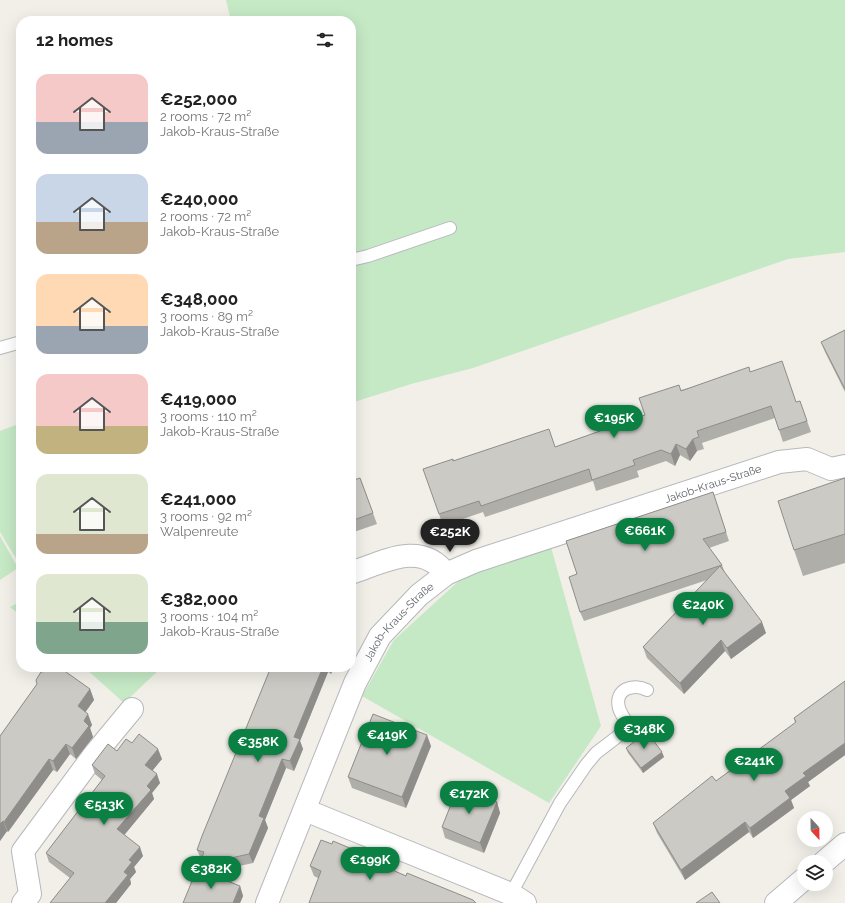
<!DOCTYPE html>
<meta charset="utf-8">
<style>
:root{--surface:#fff;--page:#f2f2f2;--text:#222;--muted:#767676;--accent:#0b8043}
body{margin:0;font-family:Raleway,sans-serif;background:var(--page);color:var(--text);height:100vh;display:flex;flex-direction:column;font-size:15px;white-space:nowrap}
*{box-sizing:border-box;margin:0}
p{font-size:13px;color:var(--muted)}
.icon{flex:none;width:22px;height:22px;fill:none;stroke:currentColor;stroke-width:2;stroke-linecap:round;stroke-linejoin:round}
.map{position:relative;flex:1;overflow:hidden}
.side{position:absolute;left:16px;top:16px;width:340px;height:656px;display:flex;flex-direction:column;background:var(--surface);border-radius:16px;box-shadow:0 4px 16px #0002}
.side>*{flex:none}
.needle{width:26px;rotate:158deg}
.controls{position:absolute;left:797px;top:811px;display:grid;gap:8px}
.controls a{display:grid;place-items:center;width:36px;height:36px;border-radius:50%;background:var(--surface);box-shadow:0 4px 16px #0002;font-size:20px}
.price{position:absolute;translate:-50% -34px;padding:0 9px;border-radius:14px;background:var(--accent);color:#fff;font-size:13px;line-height:26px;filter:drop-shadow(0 1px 2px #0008)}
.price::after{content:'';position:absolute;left:50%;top:24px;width:12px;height:9px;margin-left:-6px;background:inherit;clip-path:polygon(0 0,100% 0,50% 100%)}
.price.on{background:#222;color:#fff}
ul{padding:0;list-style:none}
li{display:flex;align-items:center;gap:12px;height:100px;padding:0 20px}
li span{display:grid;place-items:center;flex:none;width:112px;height:80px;border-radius:12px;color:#555}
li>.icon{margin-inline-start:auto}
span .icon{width:48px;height:48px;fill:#fffc;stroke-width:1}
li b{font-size:17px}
h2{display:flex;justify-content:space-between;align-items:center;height:48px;padding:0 20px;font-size:17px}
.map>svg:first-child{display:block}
.green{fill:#c5e8c5}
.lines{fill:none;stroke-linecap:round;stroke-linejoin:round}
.service-casing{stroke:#b5b8bc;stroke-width:14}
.minor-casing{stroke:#b5b8bc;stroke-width:24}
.service{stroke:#fff;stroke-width:12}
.minor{stroke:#fff;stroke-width:22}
.wall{fill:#afaea9}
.shaded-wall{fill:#8f8d8a}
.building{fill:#cccac5;stroke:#8f8d8a}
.labels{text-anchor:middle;stroke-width:3.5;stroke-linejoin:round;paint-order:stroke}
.street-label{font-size:11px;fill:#5f6368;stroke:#fff}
</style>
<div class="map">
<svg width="845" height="903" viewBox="0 0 845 903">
<rect width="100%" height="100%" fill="#f1efe8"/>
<g class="green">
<path d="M226 0H845V252L788 259 473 368 411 384 351 403V21H231Z"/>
<path d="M21 423V565H20L0 532V431Z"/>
<path d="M0 536 18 568 0 580Z"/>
<path d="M551 547 601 726 549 803 362 696 394 640 462 578Z"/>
<path d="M21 601V616L10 607Z"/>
<path d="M84 667H162L124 703Z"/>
</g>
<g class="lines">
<defs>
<g id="service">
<path d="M351 260 368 256 450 228"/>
<path d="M0 348 21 342"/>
<path d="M511 894 560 803 586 765 596 753 630 727C626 721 621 715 619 708 614 689 633 683 647 690"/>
</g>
<g id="minor">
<path d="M351 573C384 562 421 540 446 574"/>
<path d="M305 810 511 894 525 903"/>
<path d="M824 862 845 844"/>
<path d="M23 903 30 894 23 851 94 755 132 709"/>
<path id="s1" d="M267 903 355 683 380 636 419 595 446 574 476 561 779 462 807 459 831 469 845 466"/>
<path d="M776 903 804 879"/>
</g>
</defs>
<use href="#service" class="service-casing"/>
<use href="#minor" class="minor-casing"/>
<use href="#service" class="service"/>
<use href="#minor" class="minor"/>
</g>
<g class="wall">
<path d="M845 330V392L825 352 821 342Z"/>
<path d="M750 372 796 402 800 401 811 432 783 442 775 418 702 443 704 449 697 451 690 461 680 455 675 466 666 461 637 471 639 477 596 491 593 481 485 517 483 512 443 526 439 514 453 461 556 447 645 415 681 390Z"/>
<path d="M360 478 377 524 351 533V481Z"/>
<path d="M845 478V563L803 576 794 550Z"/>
<path d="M713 492 729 541 709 548 722 565 725 573 766 633 731 659 725 651 684 694 647 658 643 647 707 580 584 621 580 612 577 574Z"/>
<path d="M351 539 355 551 351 552Z"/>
<path d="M271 667H334L331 674 328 672 300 741 303 749 294 771 286 768 265 820 268 828 253 863 208 873 240 886 243 896 240 903H183L201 870 199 865 201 859 197 850Z"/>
<path d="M845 681V755L808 782 810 786 791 800 794 808 753 838 749 832 685 880 657 833 653 823 716 781 795 723 794 718Z"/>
<path d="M37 684 90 689 94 700 85 712 92 725 90 728 93 737 76 759 70 754 57 772 53 770 8 832 7 831 0 841V736Z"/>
<path d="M132 743 162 759 152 770 160 783 152 793 154 799 124 835 143 856 134 867 136 872 130 879 131 884 116 903H50L70 878 49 862 46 853 102 780 95 774 92 765 117 751Z"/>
<path d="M431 746 406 808 352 788 348 777Z"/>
<path d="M626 748 664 757 643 773 628 753Z"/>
<path d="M497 802 500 813 484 853 445 838 442 827Z"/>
<path d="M358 855 406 876 473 900 318 878 314 876 310 866Z"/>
</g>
<g class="shaded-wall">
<path d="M693 439 697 451 690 461 686 449Z"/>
<path d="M676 444 680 455 675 466 671 454Z"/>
<path d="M762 622 766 633 731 659 727 648Z"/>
<path d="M721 640 725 651 684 694 680 683Z"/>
<path d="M323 667H326L328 672 300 741 303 749 294 771 290 761 294 737Z"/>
<path d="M329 667H334L331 674Z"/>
<path d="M90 689 94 700 82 717 78 706Z"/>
<path d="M88 714 92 725 90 728 93 737 76 759 72 748 84 721Z"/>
<path d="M427 735 431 746 406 808 402 797Z"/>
<path d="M845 743V755L808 782 810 786 791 800 794 808 753 838 750 828 803 773Z"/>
<path d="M66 744 70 754 57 772 53 761Z"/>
<path d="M158 749 162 759 149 775 145 765Z"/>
<path d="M662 752 664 757 643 773 641 768Z"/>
<path d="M49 759 53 770 8 832 4 822Z"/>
<path d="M282 759 286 768 265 820 268 828 253 863 249 854 259 816Z"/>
<path d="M157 774 160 783 152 793 154 799 121 839 117 829 147 786Z"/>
<path d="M497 802 500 813 484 853 480 843Z"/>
<path d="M3 821 7 831 0 841V824Z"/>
<path d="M745 822 749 832 685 880 681 870Z"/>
<path d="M140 847 143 856 134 867 136 872 130 879 131 884 116 903H105L124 872 129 860Z"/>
<path d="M240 886 243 896 240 903H233Z"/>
</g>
<g class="building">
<path d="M845 330V389L821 342Z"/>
<path d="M782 361 796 402 800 401 807 421 779 430 771 406 697 431 699 437 693 439 686 449 676 444 671 454 661 450 633 460 635 465 592 480 589 469 481 506 479 501 439 514 423 469 453 459V461L549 429 555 447 645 415 639 398 679 385 681 391 749 367 750 372Z"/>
<path d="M360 478 373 513 351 521V481Z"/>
<path d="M845 478V534L794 550 778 501Z"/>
<path d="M713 492 726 532 703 539 722 565 580 612 569 577 577 574 566 541Z"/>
<path d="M720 566 762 622 727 648 721 640 680 683 643 647Z"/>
<path d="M50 667H59L90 689 78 706 88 714 84 721 89 726 72 748 66 744 53 761 49 759 4 822 3 821 0 824V736L37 684 36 680 41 672 47 671Z"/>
<path d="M271 667H323L294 737 300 739 290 761 282 759 259 816 264 818 249 854 199 865 204 852 197 850 202 836Z"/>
<path d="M845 681V743L803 773 806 776 785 791 790 798 750 828 745 822 681 870 653 823 712 776 716 781 796 722 794 718Z"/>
<path d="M373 714 427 735 402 797 348 777Z"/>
<path d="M647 732 662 752 641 768 626 748Z"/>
<path d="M139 734 158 749 145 765 157 774 147 786 151 790 117 829 140 847 129 860 132 862 124 872 128 875 105 903H50L74 873 46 853 105 776 92 765 108 744 117 751 126 739 132 743Z"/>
<path d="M458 787 497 802 480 843 442 827Z"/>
<path d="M321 840 332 844 333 841 357 851 356 854 406 876 407 873 473 900 476 903H309L321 871 310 866Z"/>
<path d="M197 869 240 886 233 903H183Z"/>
<path d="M712 892 720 903H696Z"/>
</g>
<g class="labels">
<g class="street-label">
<text dy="4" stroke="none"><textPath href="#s1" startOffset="663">Jakob-Kraus-Straße</textPath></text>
<text dy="4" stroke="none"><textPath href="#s1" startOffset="313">Jakob-Kraus-Straße</textPath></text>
</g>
</g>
</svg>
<div class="controls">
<a><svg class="needle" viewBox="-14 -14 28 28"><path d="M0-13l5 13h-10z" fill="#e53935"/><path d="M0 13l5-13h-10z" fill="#767676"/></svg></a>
<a><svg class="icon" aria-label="layers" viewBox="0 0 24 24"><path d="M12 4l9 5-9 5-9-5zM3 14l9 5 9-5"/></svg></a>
</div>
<b class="price" style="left:614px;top:439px">€195K</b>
<b class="price" style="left:645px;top:552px">€661K</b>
<b class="price on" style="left:450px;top:553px">€252K</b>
<b class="price" style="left:703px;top:626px">€240K</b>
<b class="price" style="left:644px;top:750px">€348K</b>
<b class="price" style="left:387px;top:756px">€419K</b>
<b class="price" style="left:258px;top:763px">€358K</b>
<b class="price" style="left:754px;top:782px">€241K</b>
<b class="price" style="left:469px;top:815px">€172K</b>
<b class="price" style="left:104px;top:826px">€513K</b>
<b class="price" style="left:370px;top:881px">€199K</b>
<b class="price" style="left:211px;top:890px">€382K</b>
<section class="side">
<h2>12 homes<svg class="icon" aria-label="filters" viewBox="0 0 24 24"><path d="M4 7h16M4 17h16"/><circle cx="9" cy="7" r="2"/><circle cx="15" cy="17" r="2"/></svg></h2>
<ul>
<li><span style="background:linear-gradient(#f6c9c9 60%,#9aa5b1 0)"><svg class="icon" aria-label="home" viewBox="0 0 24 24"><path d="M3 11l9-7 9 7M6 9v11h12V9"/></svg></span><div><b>€252,000</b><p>2 rooms · 72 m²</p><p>Jakob-Kraus-Straße</p></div></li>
<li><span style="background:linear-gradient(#c9d6e8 60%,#b9a48a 0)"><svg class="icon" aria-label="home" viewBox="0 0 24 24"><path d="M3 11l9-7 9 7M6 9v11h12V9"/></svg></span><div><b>€240,000</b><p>2 rooms · 72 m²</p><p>Jakob-Kraus-Straße</p></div></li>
<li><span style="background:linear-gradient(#ffd9b3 65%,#9aa5b1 0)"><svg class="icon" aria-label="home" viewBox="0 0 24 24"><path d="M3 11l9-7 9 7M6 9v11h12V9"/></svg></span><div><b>€348,000</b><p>3 rooms · 89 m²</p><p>Jakob-Kraus-Straße</p></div></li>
<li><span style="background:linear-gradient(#f6c9c9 65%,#c2b280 0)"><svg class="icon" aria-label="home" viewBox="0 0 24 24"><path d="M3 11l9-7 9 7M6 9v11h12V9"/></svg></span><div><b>€419,000</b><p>3 rooms · 110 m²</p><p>Jakob-Kraus-Straße</p></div></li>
<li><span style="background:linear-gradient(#dfe7d0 75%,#b9a48a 0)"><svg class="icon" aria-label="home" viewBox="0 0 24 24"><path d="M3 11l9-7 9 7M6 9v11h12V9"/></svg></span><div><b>€241,000</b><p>3 rooms · 92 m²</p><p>Walpenreute</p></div></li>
<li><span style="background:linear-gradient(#dfe7d0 60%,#7fa58c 0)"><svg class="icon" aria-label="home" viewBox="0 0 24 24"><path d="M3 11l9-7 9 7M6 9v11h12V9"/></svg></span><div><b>€382,000</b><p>3 rooms · 104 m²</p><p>Jakob-Kraus-Straße</p></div></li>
</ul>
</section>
</div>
